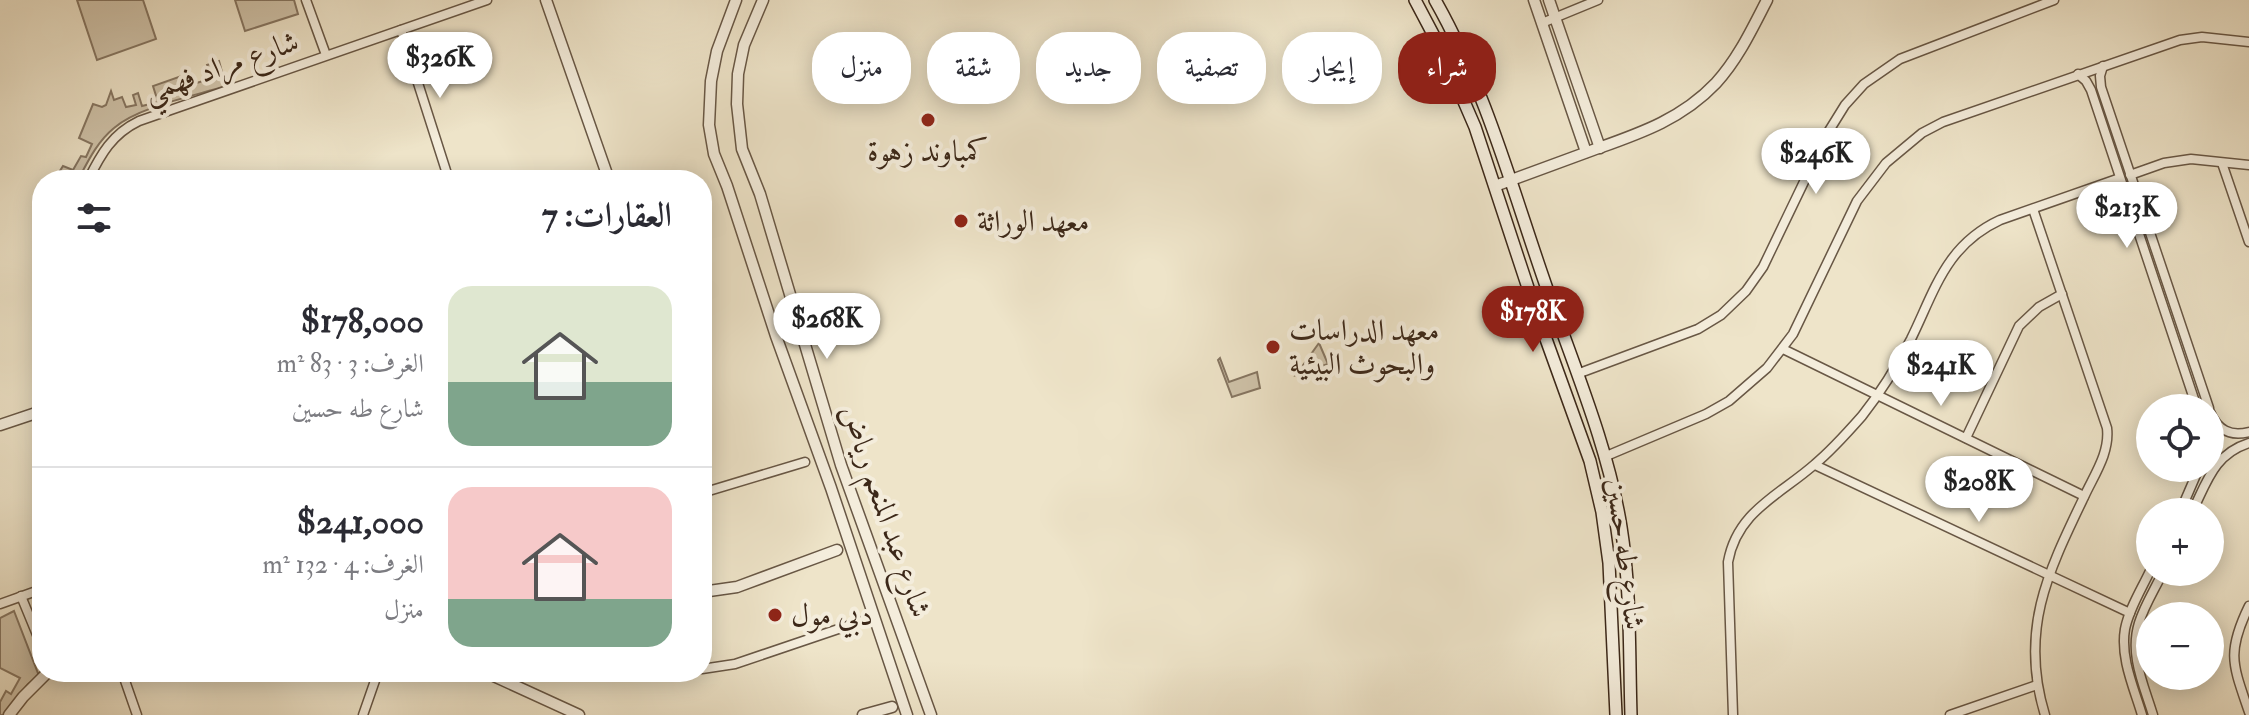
<!DOCTYPE html>
<html lang="ar">
<meta charset="utf-8">
<style>
:root{--surface:#fff;--page:#f2f2f3;--text:#2b2b33;--muted:#7c7c81;--line:#e1e1e2;--accent:#8f2418}
body{margin:0;font-family:"IM FELL Double Pica",Amiri,serif;background:var(--page);color:var(--text);direction:rtl;height:100vh;display:flex;flex-direction:column;font-size:30px;white-space:nowrap}
*{box-sizing:border-box;margin:0}
p{font-size:26px;color:var(--muted)}
.icon{flex:none;width:44px;height:44px;fill:none;stroke:currentColor;stroke-width:2;stroke-linecap:round;stroke-linejoin:round}
.map{position:relative;flex:1;overflow:hidden;direction:ltr}
.panel{position:absolute;left:32px;top:170px;width:680px;height:512px;display:flex;flex-direction:column;background:var(--surface);border-radius:32px;box-shadow:0 4px 20px #0003;direction:rtl}
.panel>*{flex:none}
.top-card{position:absolute;left:736px;top:32px;width:760px;height:72px;direction:rtl;display:flex;gap:16px}
.buttons{position:absolute;left:2136px;top:394px;display:grid;gap:16px}
.buttons a{display:grid;place-items:center;width:88px;height:88px;border-radius:50%;background:var(--surface);box-shadow:0 4px 20px #0003;font-size:40px}
.price{position:absolute;translate:-50% -68px;padding:0 18px;border-radius:28px;background:#fff;color:#222;font-size:26px;line-height:52px;filter:drop-shadow(0 2px 4px #0008)}
.price::after{content:'';position:absolute;left:50%;top:48px;width:24px;height:18px;margin-left:-12px;background:inherit;clip-path:polygon(0 0,100% 0,50% 100%)}
.price.active{background:var(--accent);color:#fff}
ul{padding:0;list-style:none}
li{display:flex;align-items:center;gap:24px;height:200px;padding:0 40px}
li+li{border-top:2px solid var(--line)}
li span{display:grid;place-items:center;flex:none;width:224px;height:160px;border-radius:24px;color:#555}
li>.icon{margin-inline-start:auto}
span .icon{width:96px;height:96px;fill:#fffc;stroke-width:1}
li b{font-size:34px}
h2{display:flex;justify-content:space-between;align-items:center;height:96px;padding:0 40px;font-size:34px}
.chip{padding:0 28px;border-radius:32px;background:var(--surface);box-shadow:0 4px 20px #0003;font-size:28px;line-height:72px}
.chip.active{background:var(--accent);color:#fff}
.map>svg:first-child{display:block}
.green{fill:#d0c4ab;stroke:#867662;stroke-width:2}
.lines{fill:none;stroke-linecap:round;stroke-linejoin:round}
.minor-casing{stroke:#685745;stroke-width:11}
.tertiary-casing{stroke:#685745;stroke-width:13}
.secondary-casing{stroke:#3c2819;stroke-width:14}
.minor{stroke:#f4eddc;stroke-width:8}
.tertiary{stroke:#f4eddc;stroke-width:10}
.secondary{stroke:#f4eddc;stroke-width:11}
.poi-dot{fill:#8f2418;stroke:#f4eddc;stroke-width:3}
.labels{text-anchor:middle;stroke-width:8;stroke-linejoin:round;paint-order:stroke}
.street-label{font-size:30px;fill:#3c2819;stroke:#f4eddc}
.poi-label{font-size:30px;fill:#3c2819;stroke:#f4eddc;text-anchor:start}
</style>
<div class="map">
<svg width="2249" height="715" viewBox="0 0 2249 715">
<rect width="100%" height="100%" fill="#eee4c9"/>
<filter id="stains"><feTurbulence type="fractalNoise" baseFrequency=".0025" numOctaves="4"/><feColorMatrix values="0 0 0 0 .2 0 0 0 0 .09 0 0 0 0 .02 0 0 0 .5 -.17"/></filter>
<radialGradient id="worn" r=".72"><stop offset=".6" stop-color="#630" stop-opacity="0"/><stop offset="1" stop-color="#630" stop-opacity=".3"/></radialGradient>
<g class="green">
<path d="M77 0H143L156 39 97 60Z"/>
<path d="M235 0H294L298 14 245 31Z"/>
<path d="M219 61 226 86C194 96 138 107 114 128 97 142 88 161 78 180H69L58 174 63 166 73 170 81 156 86 157 92 144 79 138 93 104 102 107 106 105 111 91 114 100 122 97 126 107 136 105 133 95 138 93 142 106 158 102 153 86 190 73 193 84 210 79 207 65Z"/>
<path d="M1319 343 1328 364 1296 375Z"/>
<path d="M1220 358 1229 382 1257 372 1260 388 1232 397 1218 360Z"/>
<path d="M14 611 39 676 28 684 3 715H0V702L6 691 11 694 20 678 0 668V618Z"/>
</g>
<g class="lines">
<defs>
<g id="minor">
<path d="M306 0 326 55"/>
<path d="M1542 23 1598 0"/>
<path d="M401 30 449 180"/>
<path d="M2103 66 2100 76 2101 87 2209 408"/>
<path d="M2078 74 2086 81 2091 90 2197 408"/>
<path d="M2222 163 2249 242"/>
<path d="M2130 175 2164 163 2191 159 2249 165"/>
<path d="M88 180C101 154 112 134 139 121L487 0"/>
<path d="M2033 209 2107 428C2110 453 2094 475 2084 497 2048 572 2019 630 2045 715"/>
<path d="M1783 349 2084 496"/>
<path d="M1577 374 1698 329 1721 315 1746 291 1763 267 1827 134 1845 105 1864 84 1900 59 2054 0"/>
<path d="M2210 412C2218 430 2230 437 2249 432"/>
<path d="M1966 438 2019 326 2039 307 2062 294"/>
<path d="M1604 457 1706 414 1729 401 1767 368 1793 334 1857 201 1886 163 1922 133 1943 122 2180 40 2202 37 2249 42"/>
<path d="M1815 465 2130 613"/>
<path d="M702 493 805 462"/>
<path d="M2180 512 2199 468"/>
<path d="M2192 512C2207 482 2214 454 2249 443"/>
<path d="M21 596 42 647"/>
<path d="M0 604 42 589"/>
<path d="M2249 606C2226 653 2233 665 2249 712"/>
<path d="M702 669 735 664 862 621"/>
<path d="M122 672 137 715"/>
<path d="M363 715 378 672"/>
<path d="M1733 715 1728 562C1737 511 1780 495 1815 464 1832 450 1847 433 1862 416 1881 392 1897 366 1911 339 1935 290 1946 245 2000 220L2120 178"/>
<path d="M1950 715 2037 685"/>
<path d="M2142 715C2134 688 2120 658 2125 629 2129 609 2141 590 2150 571"/>
<path d="M2153 715C2144 685 2129 655 2139 623 2144 606 2155 589 2163 572"/>
</g>
<g id="tertiary">
<path d="M546 0 609 180"/>
<path d="M736 0 717 51 711 81 709 125 714 154 727 186 776 336 831 488 907 715"/>
<path d="M763 0 744 45 738 74 737 104 742 149 760 194 841 465 931 715"/>
<path d="M1534 0 1586 152"/>
<path d="M1549 0 1600 148"/>
<path d="M1495 186C1527 174 1560 162 1593 150 1638 134 1681 120 1716 83 1738 59 1752 29 1767 0"/>
<path d="M0 425 42 411"/>
<path d="M702 592 737 587 837 550"/>
<path d="M485 672 579 715"/>
<path d="M9 715 23 697 48 672"/>
<path d="M863 715 892 707"/>
</g>
<g id="secondary">
<path d="M1415 0 1443 53 1475 127 1533 303 1590 461 1602 512 1609 563 1616 715"/>
<path d="M1435 0C1485 88 1512 188 1545 283 1572 362 1608 445 1621 527 1631 589 1629 653 1631 715"/>
</g>
</defs>
<use href="#minor" class="minor-casing"/>
<use href="#tertiary" class="tertiary-casing"/>
<use href="#secondary" class="secondary-casing"/>
<use href="#minor" class="minor"/>
<use href="#tertiary" class="tertiary"/>
<use href="#secondary" class="secondary"/>
</g>
<g class="poi-dot">
<circle cx="928" cy="120" r="8"/>
<circle cx="961" cy="221" r="8"/>
<circle cx="1273" cy="347" r="8"/>
<circle cx="775" cy="615" r="8"/>
</g>
<g class="labels">
<g class="street-label">
<text transform="translate(221 66) rotate(-19)" y="10">شارع مراد فهمي</text>
<text transform="translate(886 511) rotate(71)" y="10">شارع عبد المنعم رياض</text>
<text transform="translate(1626 554) rotate(83)" y="10">شارع طه حسين</text>
</g>
<g class="poi-label">
<text x="928" y="161" text-anchor="middle">كمباوند زهوة</text>
<text x="977" y="231">معهد الوراثة</text>
<text x="1289" y="340">معهد الدراسات<tspan x="1289" dy="34">والبحوث البيئية</tspan></text>
<text x="791" y="625">دبي مول</text>
</g>
</g>
<rect width="100%" height="100%" filter="url(#stains)"/>
<rect width="100%" height="100%" fill="url(#worn)"/>
</svg>
<div class="buttons">
<a><svg class="icon" aria-label="locate" viewBox="0 0 24 24"><circle cx="12" cy="12" r="6"/><path d="M12 2v4M12 18v4M2 12h4M18 12h4"/></svg></a>
<a>+</a>
<a>−</a>
</div>
<b class="price" style="left:440px;top:100px">$326K</b>
<b class="price" style="left:1816px;top:196px">$246K</b>
<b class="price" style="left:2127px;top:250px">$213K</b>
<b class="price active" style="left:1533px;top:354px">$178K</b>
<b class="price" style="left:827px;top:361px">$268K</b>
<b class="price" style="left:1941px;top:408px">$241K</b>
<b class="price" style="left:1979px;top:524px">$208K</b>
<div class="top-card">
<a class="chip active">شراء</a>
<a class="chip">إيجار</a>
<a class="chip">تصفية</a>
<a class="chip">جديد</a>
<a class="chip">شقة</a>
<a class="chip">منزل</a>
</div>
<section class="panel">
<h2>العقارات: 7<svg class="icon" aria-label="filters" viewBox="0 0 24 24"><path d="M4 7h16M4 17h16"/><circle cx="9" cy="7" r="2"/><circle cx="15" cy="17" r="2"/></svg></h2>
<ul>
<li><span style="background:linear-gradient(#dfe7d0 60%,#7fa58c 0)"><svg class="icon" aria-label="home" viewBox="0 0 24 24"><path d="M3 11l9-7 9 7M6 9v11h12V9"/></svg></span><div><b>$178,000</b><p>الغرف: 3 · 83 m²</p><p>شارع طه حسين</p></div></li>
<li><span style="background:linear-gradient(#f6c9c9 70%,#7fa58c 0)"><svg class="icon" aria-label="home" viewBox="0 0 24 24"><path d="M3 11l9-7 9 7M6 9v11h12V9"/></svg></span><div><b>$241,000</b><p>الغرف: 4 · 132 m²</p><p>منزل</p></div></li>
</ul>
</section>
</div>
